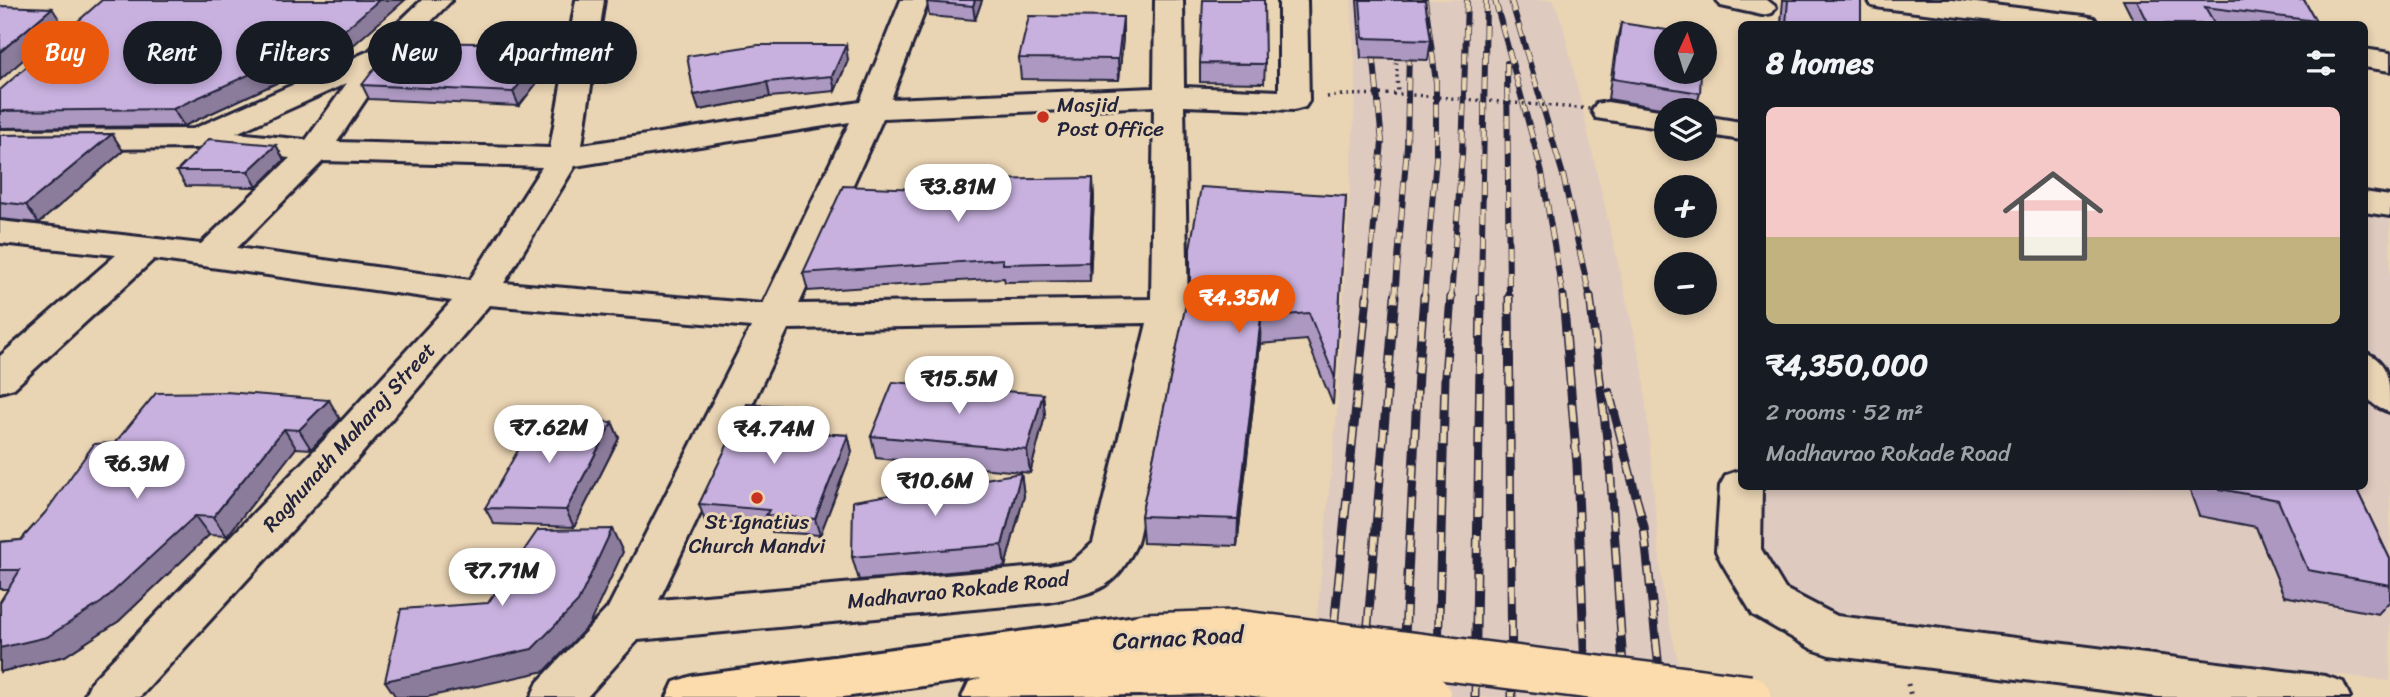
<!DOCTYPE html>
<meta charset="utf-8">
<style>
:root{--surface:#171b24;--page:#20242c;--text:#f1f3f6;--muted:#9ea1a6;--accent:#ea580c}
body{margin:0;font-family:Sriracha,sans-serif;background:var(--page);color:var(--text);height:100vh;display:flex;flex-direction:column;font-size:26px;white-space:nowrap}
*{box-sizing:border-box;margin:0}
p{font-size:23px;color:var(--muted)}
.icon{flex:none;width:38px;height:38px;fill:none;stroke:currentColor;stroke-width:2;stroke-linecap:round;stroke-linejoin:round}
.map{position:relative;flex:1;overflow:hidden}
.sheet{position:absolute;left:1738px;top:21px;width:630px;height:469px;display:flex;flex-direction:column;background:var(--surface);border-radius:10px;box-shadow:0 4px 10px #0003}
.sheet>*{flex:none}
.hud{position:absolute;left:21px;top:21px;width:665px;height:63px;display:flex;gap:14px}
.needle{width:46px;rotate:4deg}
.tools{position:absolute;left:1654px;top:21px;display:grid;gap:14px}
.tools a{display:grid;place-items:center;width:63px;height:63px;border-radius:50%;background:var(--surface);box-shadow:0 4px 10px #0003;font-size:35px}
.price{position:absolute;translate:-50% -60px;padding:0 16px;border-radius:24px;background:#fff;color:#222;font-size:23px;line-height:46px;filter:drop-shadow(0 2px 4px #0008)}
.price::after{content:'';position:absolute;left:50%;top:42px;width:21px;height:16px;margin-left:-10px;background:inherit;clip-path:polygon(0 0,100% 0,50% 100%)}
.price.selected{background:var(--accent);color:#fff}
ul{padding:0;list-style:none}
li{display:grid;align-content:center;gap:14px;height:371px;padding:0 28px}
li span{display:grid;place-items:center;height:217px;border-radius:10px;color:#555}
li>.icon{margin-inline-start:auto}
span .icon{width:126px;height:126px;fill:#fffc;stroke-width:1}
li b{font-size:30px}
h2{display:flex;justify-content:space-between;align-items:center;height:84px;padding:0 28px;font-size:30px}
.tag{padding:0 24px;border-radius:32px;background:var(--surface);box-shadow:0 4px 10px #0003;font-size:24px;line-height:63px}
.tag.selected{background:var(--accent);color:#fff}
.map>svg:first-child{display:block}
.built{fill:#dfcac0}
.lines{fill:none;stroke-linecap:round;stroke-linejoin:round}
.minor-casing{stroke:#22223b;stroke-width:6}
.major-casing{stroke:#22223b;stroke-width:6}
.path-far1{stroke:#22223b;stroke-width:3.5;stroke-dasharray:2 4.5;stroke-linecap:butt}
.path{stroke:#22223b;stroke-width:5;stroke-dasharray:2 6;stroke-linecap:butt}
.minor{fill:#e9d4b3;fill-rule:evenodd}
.major{fill:#fcdcac;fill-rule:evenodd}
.rail-far1-casing{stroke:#22223b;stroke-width:6}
.rail-casing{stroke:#22223b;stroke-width:9}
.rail-far1{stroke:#e9d4b3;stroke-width:4.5;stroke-dasharray:13;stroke-linecap:butt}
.rail{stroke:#e9d4b3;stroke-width:6;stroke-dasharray:18;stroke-linecap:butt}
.major-bridge-casing{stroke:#22223b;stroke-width:48;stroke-linecap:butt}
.path-bridge{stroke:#22223b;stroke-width:3.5;stroke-dasharray:2 4.5;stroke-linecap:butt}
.major-bridge{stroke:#fcdcac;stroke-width:43}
.wall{fill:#ac98c0;stroke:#22223b;stroke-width:2}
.shaded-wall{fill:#8c7c9c;stroke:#22223b;stroke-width:2}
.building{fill:#c8b1df;stroke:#22223b;stroke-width:2}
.poi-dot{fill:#c8321e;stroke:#e9d4b3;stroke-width:2.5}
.labels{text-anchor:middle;stroke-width:6;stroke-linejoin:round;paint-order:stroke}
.poi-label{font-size:21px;fill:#22223b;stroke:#e9d4b3;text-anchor:start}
.street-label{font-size:21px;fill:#22223b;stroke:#e9d4b3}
.near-street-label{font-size:24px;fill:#22223b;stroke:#e9d4b3}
</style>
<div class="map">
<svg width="2390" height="697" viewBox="0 0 2390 697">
<rect width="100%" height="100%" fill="#e9d4b3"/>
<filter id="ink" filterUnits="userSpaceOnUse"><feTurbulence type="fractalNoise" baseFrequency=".0143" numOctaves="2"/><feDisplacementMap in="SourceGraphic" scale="14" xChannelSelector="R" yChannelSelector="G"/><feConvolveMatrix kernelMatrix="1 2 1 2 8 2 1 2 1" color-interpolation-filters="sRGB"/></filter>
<g filter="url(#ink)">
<g class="built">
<path d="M1351 0H1553L1563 25 1643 372 1663 595 1686 697H1309L1337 412 1356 85Z"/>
<path d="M2364 211 2390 215V681L1830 612 1784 586 1758 547 1760 487 2364 486Z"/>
</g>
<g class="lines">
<defs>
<g id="minor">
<path d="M422 0H452L390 63 337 142 550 148 576 0H604L582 145 860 102 901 0H929L891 99 1154 88 1155 0H1183L1184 87 1279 91V0H1307L1309 101 1305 107 1294 110 1184 106 1188 311 1137 543C1115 590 1098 592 1049 602L638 640 587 697H531L538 682 608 608 751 327 489 305 358 458 140 697H84L91 682 328 436 452 301 154 259 14 388 0 392V356L116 255 0 243V221L201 244 290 158 196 148 0 150V130L193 129 369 51ZM347 83 306 140 236 133ZM1154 106 1151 299 799 304 883 118ZM850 122 763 304 504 283 575 166ZM323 161 542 167 470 280 237 248ZM1147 323 1093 543 1073 561 1049 566 659 600 788 329Z"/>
<path d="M1717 0H1767L1776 7 1772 13 1762 15 1721 6Z"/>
<path d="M1868 0H1952L2084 16 2094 18 2098 24H2018L1882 8 1872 6Z"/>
<path d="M2364 49 2390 53V71L2364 67Z"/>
<path d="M1607 102 1666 111V129L1596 118 1592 111 1596 104Z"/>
<path d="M1704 116 1741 122V140L1704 134Z"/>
<path d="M2364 192 2390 196V216L2364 212Z"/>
<path d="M2364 352C2390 361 2390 384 2390 412 2357 403 2364 380 2364 352Z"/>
<path d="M1741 470V486H1762L1761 549 1785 589 1837 616 2325 676 2343 682 2350 697H2158L1829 655 1812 649 1753 615 1722 563 1716 551 1720 486 1726 475Z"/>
</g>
<path id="major" d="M1144 615 1161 621 1168 635 1161 649 1146 654 1161 659 1168 674 1161 689 1144 695 962 697 969 682 981 678 844 697H667L674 682 692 676Z"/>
</defs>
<use href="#minor" class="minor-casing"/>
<use href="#major" class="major-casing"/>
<g class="path-far1">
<path d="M1396 56 1398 94"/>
<path d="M1327 97 1341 95"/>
</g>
<path class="path" d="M1908 684 1911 697"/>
<use href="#minor" class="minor"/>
<use href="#major" class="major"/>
<defs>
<g id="rail-far1">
<path d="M1495 0 1542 173 1563 298"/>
<path d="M1511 0 1563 175 1590 298"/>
<path d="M1507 63 1509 298"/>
<path d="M1367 298 1382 142 1368 0"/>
<path d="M1395 298 1407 146 1410 0"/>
<path d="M1424 298 1436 158V82L1425 0"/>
<path d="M1451 298 1462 155 1467 0"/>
<path d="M1481 298 1486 0"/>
</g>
<g id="rail">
<path d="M1509 296 1512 697"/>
<path d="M1563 296 1577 464 1586 697"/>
<path d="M1590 296 1610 465 1625 697"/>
<path d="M1609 392 1644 527 1662 697"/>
<path d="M1327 697 1367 296"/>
<path d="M1362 697 1395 296"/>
<path d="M1402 697 1418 373 1424 296"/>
<path d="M1437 697 1445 376 1451 296"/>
<path d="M1475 697 1481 296"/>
</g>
</defs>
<use href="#rail-far1" class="rail-far1-casing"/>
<use href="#rail" class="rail-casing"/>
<use href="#rail-far1" class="rail-far1"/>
<use href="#rail" class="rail"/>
<defs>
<g id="major-bridge">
<path d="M1144 635 1236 632 1749 697"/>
<path d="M1144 674 1235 672 1429 697"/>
</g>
</defs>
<use href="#major-bridge" class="major-bridge-casing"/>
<path class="path-bridge" d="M1341 95 1398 94 1592 109"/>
<use href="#major-bridge" class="major-bridge"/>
</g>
<g class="wall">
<path d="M982 0 975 20 929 16 927 2Z"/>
<path d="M1357 0H1425L1431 40 1428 60 1361 58Z"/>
<path d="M1783 0H1861V24H1781Z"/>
<path d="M2123 0H2304L2316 21 2314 24H2135Z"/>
<path d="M1621 23 1700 93 1695 110H1672L1608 99 1616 43Z"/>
<path d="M1123 37 1119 80 1021 79 1019 58Z"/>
<path d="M551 44 556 58 519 106 369 99 362 85Z"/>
<path d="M349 49 184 126 0 128V90Z"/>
<path d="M848 60 835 91 770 97 699 110 694 95Z"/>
<path d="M1200 63 1265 64 1264 83 1200 82Z"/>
<path d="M112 134 123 151 39 223 0 219V135Z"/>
<path d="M276 145 284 160 257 187 186 186 177 171Z"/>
<path d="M975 180 1094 196 1090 281 1005 282 1004 278 808 291 803 273 921 189Z"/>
<path d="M1346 196 1333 405 1307 340 1260 344 1237 546 1143 543 1141 516 1190 287Z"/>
<path d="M1043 394 1045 416 1030 473 876 458 871 436Z"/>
<path d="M340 419 311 449 296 448 227 536 209 535 119 621 65 656 0 672V602L8 589H0V542L21 540 45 513 115 443Z"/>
<path d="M612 422 619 438 574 527 494 524 485 508Z"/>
<path d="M795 423 791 432 848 435 852 452 820 535 772 532 770 526 705 521 699 504Z"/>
<path d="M1021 473 1024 496 1005 567 859 580 852 557Z"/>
<path d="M2188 486H2355L2390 559V601L2378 614 2284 596 2256 527 2199 516Z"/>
</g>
<g class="shaded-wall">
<path d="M379 0H405L349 49 184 126 173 109Z"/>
<path d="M975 0H982L975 20 973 6Z"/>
<path d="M52 8 63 25 0 80V52Z"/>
<path d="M1123 17V37L1119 80 1118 59Z"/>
<path d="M551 44 556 58 519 106 513 92Z"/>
<path d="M846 45 848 60 835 91 832 76Z"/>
<path d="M767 82 770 97 699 110 694 95Z"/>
<path d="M112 134 123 151 39 223 26 205Z"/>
<path d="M276 145 284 160 257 187 248 171Z"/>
<path d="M1093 178 1094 196 1090 281 1089 262Z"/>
<path d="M1261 317 1260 344 1237 546 1238 519Z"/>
<path d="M1043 394 1045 416 1030 473 1027 450Z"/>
<path d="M329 400 340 419 311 449 299 430Z"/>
<path d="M791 406 795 423 784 448 780 431Z"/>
<path d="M612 422 619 438 574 527 566 510Z"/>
<path d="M284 429 296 448 227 536 213 517Z"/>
<path d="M848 435 852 452 820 535 815 519Z"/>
<path d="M1021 473 1024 496 1005 567 1002 545Z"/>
<path d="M195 516 209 535 119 621 65 656 0 672V648Z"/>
<path d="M612 529 623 552 589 625 545 671 427 697H396L385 681Z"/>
</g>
<g class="building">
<path d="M102 0H379L341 33 173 109 0 111V90Z"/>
<path d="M927 0H975L973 6 927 2Z"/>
<path d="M1203 0H1264L1265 64 1200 63Z"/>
<path d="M1360 0H1425L1431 40 1363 38Z"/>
<path d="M1788 0H1861V24H1786Z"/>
<path d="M2137 0H2304L2316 21 2205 7 2215 24H2149Z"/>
<path d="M0 6 52 8 0 52Z"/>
<path d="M1029 16 1123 17 1118 59 1019 58Z"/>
<path d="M1621 23 1686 33H1666V72H1701L1700 93 1613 79Z"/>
<path d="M395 42 551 44 513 92 362 85Z"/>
<path d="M758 45H846L832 76 767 82 694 95 687 56Z"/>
<path d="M112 134 26 205 0 202V135Z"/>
<path d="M209 139 276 145 248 171H177Z"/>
<path d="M975 178V180L1093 178 1089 262 1003 264V259L803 273 843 186 921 189 922 181Z"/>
<path d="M1201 187 1346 196 1335 378 1309 313 1261 317 1238 519 1141 516 1190 285V248Z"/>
<path d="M893 382 1043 394 1027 450 871 436Z"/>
<path d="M226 392 329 400 299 430 284 429 213 517 195 516 102 602 47 637 0 648V602L20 570H0V542L21 540 45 513 94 444 115 443 156 393Z"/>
<path d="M747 404 791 406 780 431 848 435 815 519 766 515 769 510 699 504Z"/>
<path d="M536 419 612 422 566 510 485 508Z"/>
<path d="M1021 473 1002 545 852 557 853 501Z"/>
<path d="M2218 486H2355L2390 559V585L2308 570 2278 500 2220 489Z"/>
<path d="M612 529 578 602 532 649 385 681 401 609 488 603 538 530Z"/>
</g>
</g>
<g class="poi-dot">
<circle cx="1043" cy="117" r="7"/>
<circle cx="757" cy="498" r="7"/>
</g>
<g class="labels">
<g class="poi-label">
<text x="1057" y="112">Masjid<tspan x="1057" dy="24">Post Office</tspan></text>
<text x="757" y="529" text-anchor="middle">St Ignatius<tspan x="757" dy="24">Church Mandvi</tspan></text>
</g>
<g class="street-label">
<text transform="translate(349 437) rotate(-48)" y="7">Raghunath Maharaj Street</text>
<text transform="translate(958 590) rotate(-6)" y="7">Madhavrao Rokade Road</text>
</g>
<g class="near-street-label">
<text transform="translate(1178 638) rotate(-3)" y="8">Carnac Road</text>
</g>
</g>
</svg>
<div class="tools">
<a><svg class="needle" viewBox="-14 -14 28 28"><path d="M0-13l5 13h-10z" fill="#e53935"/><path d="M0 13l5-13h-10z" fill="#9ea1a6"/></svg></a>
<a><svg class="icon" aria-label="layers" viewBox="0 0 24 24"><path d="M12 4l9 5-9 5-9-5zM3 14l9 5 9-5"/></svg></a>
<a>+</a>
<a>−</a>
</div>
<b class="price" style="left:958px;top:224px">₹3.81M</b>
<b class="price selected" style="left:1239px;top:335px">₹4.35M</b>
<b class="price" style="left:959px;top:416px">₹15.5M</b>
<b class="price" style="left:549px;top:465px">₹7.62M</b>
<b class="price" style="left:774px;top:466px">₹4.74M</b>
<b class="price" style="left:137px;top:501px">₹6.3M</b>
<b class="price" style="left:935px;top:518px">₹10.6M</b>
<b class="price" style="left:502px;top:608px">₹7.71M</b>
<div class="hud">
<a class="tag selected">Buy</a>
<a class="tag">Rent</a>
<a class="tag">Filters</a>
<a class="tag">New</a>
<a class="tag">Apartment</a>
</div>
<section class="sheet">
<h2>8 homes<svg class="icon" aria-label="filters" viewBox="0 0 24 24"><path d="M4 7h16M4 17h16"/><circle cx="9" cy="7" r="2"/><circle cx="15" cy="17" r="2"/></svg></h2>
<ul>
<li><span style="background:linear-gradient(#f6c9c9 60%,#c2b280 0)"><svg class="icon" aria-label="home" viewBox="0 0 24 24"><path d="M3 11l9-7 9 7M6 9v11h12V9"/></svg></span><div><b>₹4,350,000</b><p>2 rooms · 52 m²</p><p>Madhavrao Rokade Road</p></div></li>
</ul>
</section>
</div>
